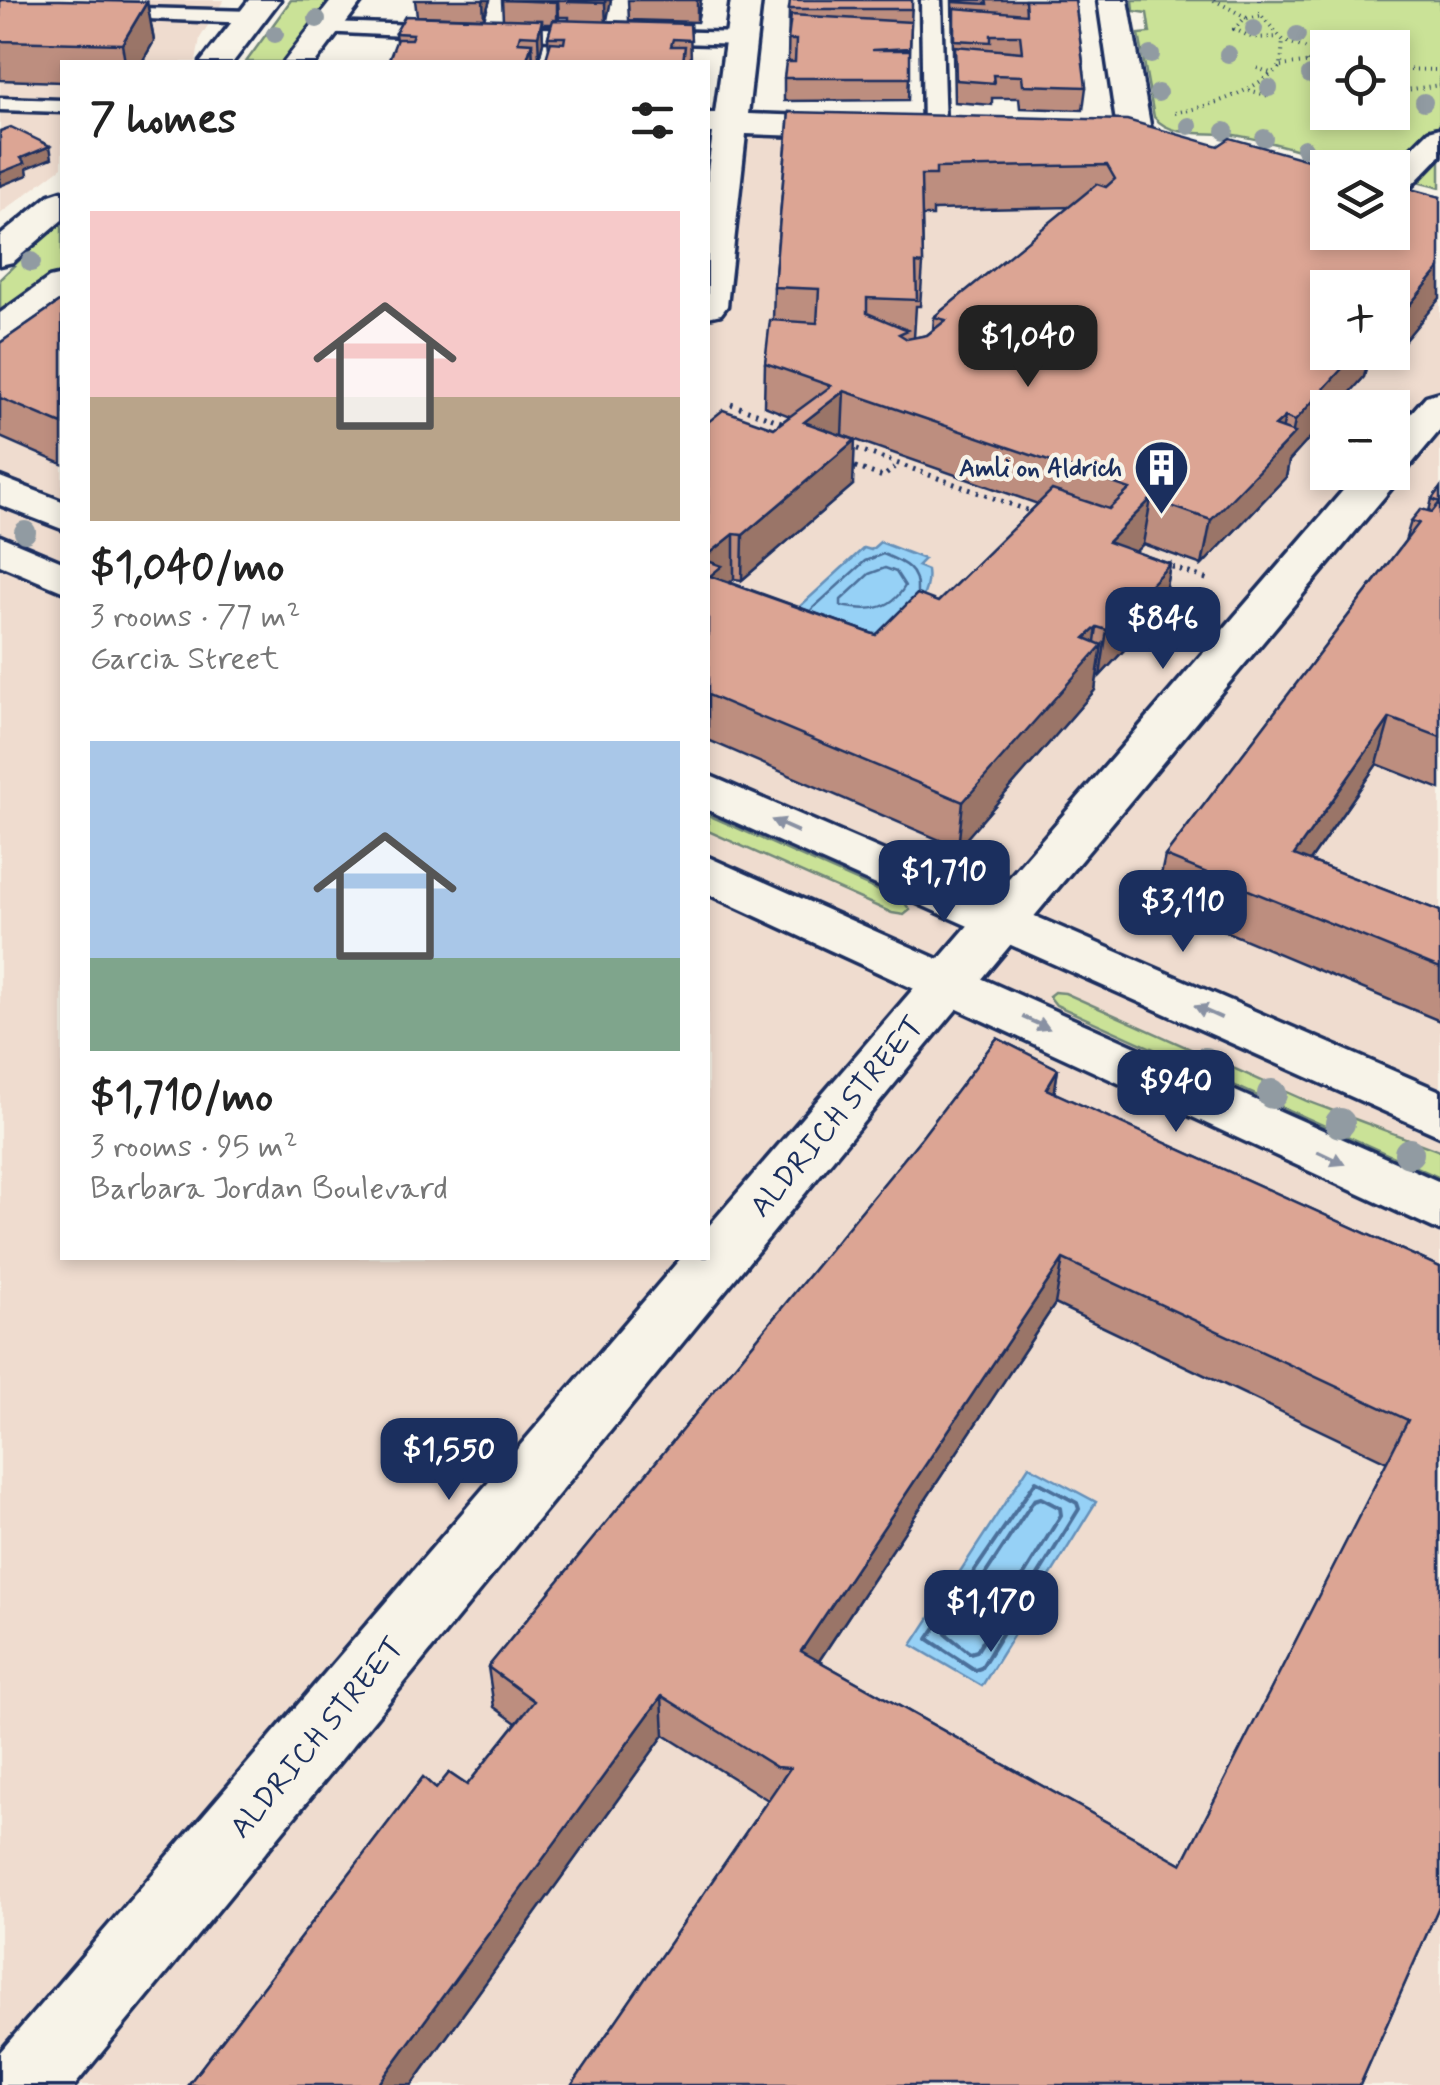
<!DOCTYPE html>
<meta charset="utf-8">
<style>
:root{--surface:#fff;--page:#f6f6f6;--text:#222;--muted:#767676;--accent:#1b2f5e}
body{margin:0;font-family:Mynerve,sans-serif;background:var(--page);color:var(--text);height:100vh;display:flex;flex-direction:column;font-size:38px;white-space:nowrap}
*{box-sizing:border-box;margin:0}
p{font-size:32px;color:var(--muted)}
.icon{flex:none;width:55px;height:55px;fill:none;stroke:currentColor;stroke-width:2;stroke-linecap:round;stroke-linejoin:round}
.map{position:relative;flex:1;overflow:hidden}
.side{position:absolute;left:60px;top:60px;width:650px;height:1200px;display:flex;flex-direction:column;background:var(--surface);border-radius:0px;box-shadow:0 5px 15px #0003}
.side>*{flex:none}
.buttons{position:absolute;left:1310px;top:30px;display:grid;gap:20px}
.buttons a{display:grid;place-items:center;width:100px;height:100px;border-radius:0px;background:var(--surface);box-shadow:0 5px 15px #0003;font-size:50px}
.price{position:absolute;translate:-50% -85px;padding:0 22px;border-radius:20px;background:var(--accent);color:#fff;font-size:32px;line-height:65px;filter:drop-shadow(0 2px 5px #0008)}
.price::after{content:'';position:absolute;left:50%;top:60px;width:30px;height:22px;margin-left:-15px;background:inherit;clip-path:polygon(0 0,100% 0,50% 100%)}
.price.selected{background:#222;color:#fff}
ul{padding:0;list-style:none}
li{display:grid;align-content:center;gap:20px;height:530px;padding:0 30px}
li span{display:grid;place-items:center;height:310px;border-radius:0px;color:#555}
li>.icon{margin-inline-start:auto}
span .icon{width:180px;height:180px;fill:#fffc;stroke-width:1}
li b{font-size:42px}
h2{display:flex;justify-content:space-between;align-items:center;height:120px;padding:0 30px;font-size:42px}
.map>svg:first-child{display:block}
.built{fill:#efdccf;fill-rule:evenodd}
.green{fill:#cae297;stroke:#72887a;stroke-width:2.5;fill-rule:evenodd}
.water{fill:#96d1f6;stroke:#6590b9;stroke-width:2.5}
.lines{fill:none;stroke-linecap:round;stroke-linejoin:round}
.shore-far1{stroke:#4c709b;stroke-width:2.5}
.shore{stroke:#4c709b;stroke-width:4}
.service-casing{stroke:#1b2f5e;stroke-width:7}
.pedestrian-casing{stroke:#1b2f5e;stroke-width:8}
.minor-casing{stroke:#1b2f5e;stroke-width:7}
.tertiary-casing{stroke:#1b2f5e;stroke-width:7}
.path-far1{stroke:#1b2f5e;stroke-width:4;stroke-dasharray:1 5;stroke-linecap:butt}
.path{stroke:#1b2f5e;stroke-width:5;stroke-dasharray:2.5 6;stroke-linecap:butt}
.service{fill:#f7f3e8;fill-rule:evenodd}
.pedestrian{fill:#f7f3e8;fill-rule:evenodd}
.minor{fill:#f7f3e8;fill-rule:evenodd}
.tertiary{fill:#f7f3e8;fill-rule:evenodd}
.tree{fill:#919ba2}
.wall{fill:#bd8e7f;stroke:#1b2f5e;stroke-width:2.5;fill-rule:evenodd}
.shaded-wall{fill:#9a7468;stroke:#1b2f5e;stroke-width:2.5}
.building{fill:#dca594;stroke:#1b2f5e;stroke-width:2.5;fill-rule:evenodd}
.oneway{fill:#8991a3}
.labels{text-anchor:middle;stroke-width:9;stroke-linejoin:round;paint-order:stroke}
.far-poi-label{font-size:25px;font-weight:bold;fill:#1b2f5e;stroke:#f7f3e8;text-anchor:end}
.street-label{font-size:30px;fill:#1b2f5e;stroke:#f7f3e8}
</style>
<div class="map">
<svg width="1440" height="2085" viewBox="0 0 1440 2085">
<rect width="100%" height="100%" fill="#f7f3e8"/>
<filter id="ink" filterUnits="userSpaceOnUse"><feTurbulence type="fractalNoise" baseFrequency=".01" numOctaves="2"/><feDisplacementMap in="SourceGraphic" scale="20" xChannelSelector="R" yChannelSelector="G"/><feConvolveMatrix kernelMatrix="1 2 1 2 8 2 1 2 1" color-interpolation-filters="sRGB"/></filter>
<g filter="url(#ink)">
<g class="built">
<path d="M0 0H224L200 38 196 62H62V167L0 214Z"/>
<path d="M708 124H731L1328 232H1392L1440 204V2085H0V331L62 286V1258H708ZM1328 288H1392V352H1328ZM1328 408H1392V472H1328Z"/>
</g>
<g class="green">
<path d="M291 0H334L288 62H246Z"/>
<path d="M1133 0H1440V188L1393 176 1392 168C1338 167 1288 143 1234 135 1208 131 1172 139 1154 117L1139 34 1150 33 1147 13 1134 11ZM1328 48H1392V112H1328Z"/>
<path d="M62 219V271L0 320V279Z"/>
<path d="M708 815 904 902 910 910 904 915 892 913 708 831Z"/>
<path d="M1054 992 1065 993 1307 1101 1440 1151V1178L1056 1005 1049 996Z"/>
</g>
<g class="water">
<path d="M880 542 924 559 917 566 927 570C932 604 897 635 863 635 843 635 816 617 797 609L864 548 871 550Z"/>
<path d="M1029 1466 1096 1502 982 1686 912 1645Z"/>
</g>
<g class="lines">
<g class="shore-far1">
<path d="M885 568 896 572 905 586C890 612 867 611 841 606V600L869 574Z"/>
<path d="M812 609 865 561 883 554C902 562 919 568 917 592"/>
</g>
<g class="shore">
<path d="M1036 1481 1077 1503 1079 1509 981 1668 975 1670 928 1639Z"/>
<path d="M1041 1498 1060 1508 1061 1515 977 1651 970 1653 946 1634 1034 1500Z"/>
</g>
<defs>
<g id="service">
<path d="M921 0H941L945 130 934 136 923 130Z"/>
<path d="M103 7 252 11 262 17 252 23 96 17 93 13Z"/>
<path d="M328 22 446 26 456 32 446 38 321 32 318 28Z"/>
<path d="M498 27 742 33 752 39 742 45 491 37 488 33Z"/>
<path d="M0 98 62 100V112L0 110Z"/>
</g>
<path id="pedestrian" d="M1440 128V156L1404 193 1392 196V168L1429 131Z"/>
<g id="minor">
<path d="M731 0H761L748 114 864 118 876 121 881 128 876 135 864 138 746 134 727 306 721 314 708 317V171L713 133H708V113H715Z"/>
<path d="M1098 0H1128L1152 136 1147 143H1123L1118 136Z"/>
<path d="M1440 392V430L905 1071 75 2085H0V2052L681 1258H708V1227L1359 472H1392V435L1426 396Z"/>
</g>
<g id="tertiary">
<path d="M249 0H280L233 62H201Z"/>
<path d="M332 0H363L316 62H284Z"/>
<path d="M62 191V220L13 262 0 265V236L50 195Z"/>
<path d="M62 275V303L14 339 0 342V313L49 278Z"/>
<path d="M0 477 62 501V529L0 505Z"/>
<path d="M0 536 62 562V591L0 565Z"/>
<path d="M708 775 1440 1091V1136L708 810Z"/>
<path d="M708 857 1440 1182V1231L708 894Z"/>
</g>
</defs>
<use href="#service" class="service-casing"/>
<use href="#pedestrian" class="pedestrian-casing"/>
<use href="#minor" class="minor-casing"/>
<use href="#tertiary" class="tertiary-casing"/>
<g class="path-far1">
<path d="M1214 0 1247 18"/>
<path d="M1259 0V13L1283 40 1328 57"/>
<path d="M1260 16 1243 20 1234 29 1253 38 1278 37"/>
<path d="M1307 61 1314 70 1328 75"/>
<path d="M1281 66 1328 60"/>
<path d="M1257 68 1273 74"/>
<path d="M1392 69 1440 70"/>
<path d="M1249 90 1269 96"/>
<path d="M1392 92 1440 85"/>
<path d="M1175 113C1215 105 1250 93 1281 66L1283 40"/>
</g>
<g class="path">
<path d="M731 404 787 424"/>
<path d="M849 446 1035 513"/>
<path d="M847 464 883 477 898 465"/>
<path d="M1164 564 1209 580"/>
</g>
<use href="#service" class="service"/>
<use href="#pedestrian" class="pedestrian"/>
<use href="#minor" class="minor"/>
<use href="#tertiary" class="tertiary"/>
</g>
<g class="tree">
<circle cx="317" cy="19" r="9"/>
<circle cx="1254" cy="29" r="9"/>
<circle cx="275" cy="34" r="9"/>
<circle cx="1297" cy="35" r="9"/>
<circle cx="1228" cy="54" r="9"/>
<circle cx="1151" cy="55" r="9"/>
<circle cx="1310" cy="75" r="9"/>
<circle cx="1269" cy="88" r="9"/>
<circle cx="1158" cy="93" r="9"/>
<circle cx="1424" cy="102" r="9"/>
<circle cx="1189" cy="126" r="9"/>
<circle cx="1225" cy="131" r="9"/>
<circle cx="1264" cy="138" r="9"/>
<circle cx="1304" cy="148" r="9"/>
<circle cx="31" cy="262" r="10"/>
<circle cx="25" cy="532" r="11"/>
<circle cx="1205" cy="1062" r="15"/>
<circle cx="1272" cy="1094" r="15"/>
<circle cx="1340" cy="1123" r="15"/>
<circle cx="1409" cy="1153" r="15"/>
</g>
<g class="wall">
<path d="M0 0 147 2 154 41 142 62H62V82L0 80Z"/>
<path d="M415 0H490L484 18 417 16Z"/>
<path d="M502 0H611L606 21 690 24 691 62 549 49 548 37 552 24H542L543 42 539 58H533V62L396 41 395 33 503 19ZM559 17H569V20H558Z"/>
<path d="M628 0H701L697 22 629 20Z"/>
<path d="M912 0 908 100 784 101V78L788 62 789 9Z"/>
<path d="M952 0H1075L1086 87 1083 110 1020 108 1019 98H992V105L954 102Z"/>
<path d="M789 112 1218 146 1440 197 1396 351 1392 350V288L1328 352H1370L1364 377 1289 461 1286 477 1202 565 1143 544 1135 552 1170 564 1162 609 1100 676 1097 675 1095 690 958 848 708 740V422L774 428 790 416 764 406 765 363 773 320 774 287ZM1070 207 934 317 933 330 927 335 914 338 916 306H920L923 264 922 216H933V210ZM841 435H842L1038 504 938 602 876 635 729 582 734 579 742 580 853 485Z"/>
<path d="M62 300V464L0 437V343Z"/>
<path d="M1440 488V789L1377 764 1310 861 1440 911V1021L1155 902 1165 856 1405 541 1411 521 1429 511 1432 499Z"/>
<path d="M997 1038 1058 1069 1054 1093 1440 1267V1904L1360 2085H572L768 1800 664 1735 412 2085H188L423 1777 436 1789 449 1773 467 1785 516 1723 494 1707 488 1667 922 1137ZM1055 1304 1387 1462 1182 1864 819 1661Z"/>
</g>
<g class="shaded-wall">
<path d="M483 0H490L484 18Z"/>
<path d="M557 0H558L559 17 557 24Z"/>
<path d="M605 0H611L606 25 605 3Z"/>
<path d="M697 0H701L697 22Z"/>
<path d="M147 2 154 41 142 62H125L122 44Z"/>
<path d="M542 20 543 42 539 58 538 36Z"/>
<path d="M532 43 533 62H526Z"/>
<path d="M50 146 52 158 27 168 28 175 0 186V173L21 158Z"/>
<path d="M1440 268V298L1396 351 1407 308Z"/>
<path d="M1351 352H1370L1364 377 1337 408H1328V418L1289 461 1286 477 1202 565 1211 520 1275 426 1285 417 1278 451 1292 436 1295 421Z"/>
<path d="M844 391 842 435 803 466 804 422Z"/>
<path d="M855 440 853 485 742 580 743 535Z"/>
<path d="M1151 499 1143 544 1101 587 1108 542Z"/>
<path d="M734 534V579L708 601V555Z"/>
<path d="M1170 564 1162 609 1100 676 1107 630Z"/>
<path d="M1097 627 1093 655 1102 645 1095 690 958 848 963 802 1085 638Z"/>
<path d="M1390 718 1377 764 1282 901 1294 855Z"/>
<path d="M1058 1069 1051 1115 1046 1089Z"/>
<path d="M1063 1259 1055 1304 799 1691 801 1651Z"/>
<path d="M662 1696 664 1735 412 2085H378Z"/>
</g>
<g class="building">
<path d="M0 0H59L147 2 122 44 0 41Z"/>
<path d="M502 0H557L556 2Z"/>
<path d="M568 0H605V3L568 2Z"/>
<path d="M790 0H912V9H789Z"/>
<path d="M954 0H986L987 4 954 2Z"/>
<path d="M1025 0H1075L1086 87 1023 85 1022 76 993 75 994 83 956 80 955 46 1022 52 1020 35H991V42L954 40V8L1026 14Z"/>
<path d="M791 15 911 22 910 48 872 50H910V78H784L786 62H795L796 40H788Z"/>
<path d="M405 16 542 20 538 36 520 35 518 42 532 43 526 62H388L397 39H411L413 34 395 33Z"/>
<path d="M553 20 690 24 691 40 673 39 671 46H685L683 62H545L551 42 564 43 565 37H548Z"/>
<path d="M789 112 1127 120 1218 146 1230 138 1336 168H1328V232H1392V184L1440 197V268L1407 308 1392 304V288H1328V352H1357L1295 421 1285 417 1275 426 1295 433 1211 520 1151 499 1108 542 1170 564 1107 630 1097 627 1085 638 1102 645 963 802 708 695V561L722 566 710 576 876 635 917 594 938 602 1052 490 1109 509 1130 489 844 391 804 422 855 440 743 535 734 534 708 555V422L723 410 774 428 831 386 765 363 770 320 817 323 819 289 774 287ZM1107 165 1115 179 1106 187 1097 184 934 317 946 320 927 335 907 339 899 334 908 330 867 313V298L917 300 916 263 923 264 921 175H936V168Z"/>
<path d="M11 127 50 146 21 158 25 163 0 173V131Z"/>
<path d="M62 300V424L0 398V343Z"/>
<path d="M1440 488V737L1390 718 1294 855 1440 911V968L1165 856 1419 523 1411 521 1421 509 1432 512 1440 502 1432 499Z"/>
<path d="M997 1038 1058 1069 1046 1089 1440 1267V1904L1360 2085H572L790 1768 776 1767 662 1696 378 2085H188L423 1777 436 1789 449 1773 467 1785 534 1701 488 1667 922 1137ZM1063 1259 1408 1420 1182 1864 801 1651Z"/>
</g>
<defs><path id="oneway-solid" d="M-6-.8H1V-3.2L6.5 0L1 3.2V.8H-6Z" transform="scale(2.5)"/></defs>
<g class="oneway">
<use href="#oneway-solid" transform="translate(785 826) rotate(-156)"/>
<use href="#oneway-solid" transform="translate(1208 1012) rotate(-156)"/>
<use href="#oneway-solid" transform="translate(1036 1023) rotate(24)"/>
<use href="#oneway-solid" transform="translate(1331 1158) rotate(25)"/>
</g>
</g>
<defs>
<symbol id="building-pin" viewBox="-11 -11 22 30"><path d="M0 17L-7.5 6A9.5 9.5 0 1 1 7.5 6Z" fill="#1b2f5e" stroke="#f7f3e8"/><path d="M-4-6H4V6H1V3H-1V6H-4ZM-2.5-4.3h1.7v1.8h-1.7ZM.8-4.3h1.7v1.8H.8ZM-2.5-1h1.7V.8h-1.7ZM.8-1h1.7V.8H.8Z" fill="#fff"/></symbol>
</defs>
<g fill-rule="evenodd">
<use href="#building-pin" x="1130" y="436" width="63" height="86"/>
</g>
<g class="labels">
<g class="far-poi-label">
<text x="1122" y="476">Amli on Aldrich</text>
</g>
<g class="street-label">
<text transform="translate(836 1116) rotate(-50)" y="10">ALDRICH STREET</text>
<text transform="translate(316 1737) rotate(-50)" y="10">ALDRICH STREET</text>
</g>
</g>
</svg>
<div class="buttons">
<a><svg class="icon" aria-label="locate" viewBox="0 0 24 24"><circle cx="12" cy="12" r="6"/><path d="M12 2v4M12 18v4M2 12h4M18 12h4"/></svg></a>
<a><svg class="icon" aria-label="layers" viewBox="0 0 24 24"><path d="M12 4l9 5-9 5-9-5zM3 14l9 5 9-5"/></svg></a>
<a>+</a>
<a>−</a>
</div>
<b class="price selected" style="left:1028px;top:390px">$1,040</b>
<b class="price" style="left:1163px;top:672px">$846</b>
<b class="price" style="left:944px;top:925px">$1,710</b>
<b class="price" style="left:1183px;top:955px">$3,110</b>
<b class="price" style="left:1176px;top:1135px">$940</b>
<b class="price" style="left:449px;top:1503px">$1,550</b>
<b class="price" style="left:991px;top:1655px">$1,170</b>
<section class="side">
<h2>7 homes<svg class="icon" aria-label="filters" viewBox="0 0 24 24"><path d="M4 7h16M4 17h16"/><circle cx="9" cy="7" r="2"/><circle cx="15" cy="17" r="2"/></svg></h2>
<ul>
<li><span style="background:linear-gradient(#f6c9c9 60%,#b9a48a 0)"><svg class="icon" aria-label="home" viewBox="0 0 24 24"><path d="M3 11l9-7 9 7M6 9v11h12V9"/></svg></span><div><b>$1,040/mo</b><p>3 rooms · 77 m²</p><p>Garcia Street</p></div></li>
<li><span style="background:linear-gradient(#a9c7e8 70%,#7fa58c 0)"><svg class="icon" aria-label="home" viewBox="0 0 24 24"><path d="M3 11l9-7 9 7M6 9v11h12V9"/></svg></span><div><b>$1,710/mo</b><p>3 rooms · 95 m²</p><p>Barbara Jordan Boulevard</p></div></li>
</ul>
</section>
</div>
